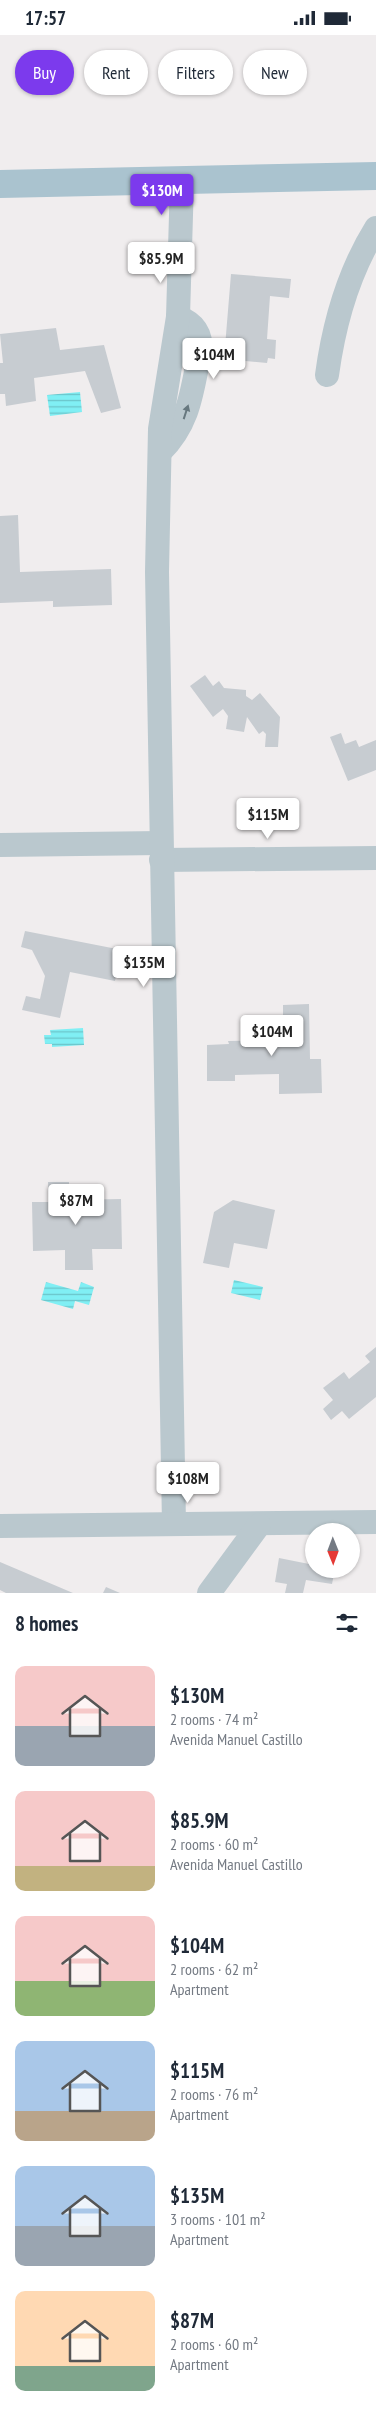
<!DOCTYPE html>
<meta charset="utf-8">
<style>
:root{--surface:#fff;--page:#f6f6f7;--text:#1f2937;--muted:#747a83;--accent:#7c3aed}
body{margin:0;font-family:"PT Sans Narrow",sans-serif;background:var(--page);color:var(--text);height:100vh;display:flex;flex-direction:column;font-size:19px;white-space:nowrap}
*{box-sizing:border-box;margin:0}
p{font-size:16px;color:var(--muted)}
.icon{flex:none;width:28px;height:28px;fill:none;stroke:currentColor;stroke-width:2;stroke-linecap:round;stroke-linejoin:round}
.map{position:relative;height:1558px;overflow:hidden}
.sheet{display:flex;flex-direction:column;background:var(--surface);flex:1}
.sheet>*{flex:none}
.guide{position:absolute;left:15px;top:15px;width:346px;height:45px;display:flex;gap:10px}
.needle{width:32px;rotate:179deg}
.controls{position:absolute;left:305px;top:1488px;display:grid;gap:10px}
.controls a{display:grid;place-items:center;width:55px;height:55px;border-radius:50%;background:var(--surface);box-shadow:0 1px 4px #0004;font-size:25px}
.price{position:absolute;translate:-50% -42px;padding:0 11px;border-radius:5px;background:#fff;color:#222;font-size:16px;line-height:32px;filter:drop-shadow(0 1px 2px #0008)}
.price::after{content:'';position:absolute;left:50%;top:30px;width:15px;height:11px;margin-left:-8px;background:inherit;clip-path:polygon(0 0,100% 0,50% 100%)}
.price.selected{background:var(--accent);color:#fff}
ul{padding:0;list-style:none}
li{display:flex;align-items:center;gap:15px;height:125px;padding:0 15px}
li span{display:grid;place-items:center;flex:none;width:140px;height:100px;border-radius:10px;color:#555}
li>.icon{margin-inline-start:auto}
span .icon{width:60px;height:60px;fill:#fffc;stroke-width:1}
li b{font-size:21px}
h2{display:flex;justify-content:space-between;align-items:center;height:60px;padding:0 15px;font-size:21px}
.chip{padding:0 18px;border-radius:22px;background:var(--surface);box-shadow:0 1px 4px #0004;font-size:18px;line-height:45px}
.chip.selected{background:var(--accent);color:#fff}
.status{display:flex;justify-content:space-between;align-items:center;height:35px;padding:0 25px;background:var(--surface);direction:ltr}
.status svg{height:14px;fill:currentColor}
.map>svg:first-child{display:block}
.water{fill:url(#water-rules)}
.building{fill:#c7ccd1}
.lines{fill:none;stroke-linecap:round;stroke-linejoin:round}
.minor{stroke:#bac8ce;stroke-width:24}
.major{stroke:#aac3cf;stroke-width:28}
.oneway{fill:#67787f}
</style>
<div class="status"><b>17:57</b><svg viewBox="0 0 49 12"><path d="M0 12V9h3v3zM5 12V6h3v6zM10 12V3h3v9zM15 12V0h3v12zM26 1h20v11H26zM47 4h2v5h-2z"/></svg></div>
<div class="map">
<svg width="376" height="1558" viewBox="0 0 376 1558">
<defs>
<pattern id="water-rules" width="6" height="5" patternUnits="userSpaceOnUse" patternTransform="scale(1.25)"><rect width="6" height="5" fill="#80eff4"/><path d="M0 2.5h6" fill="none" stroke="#6ac4c9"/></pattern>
</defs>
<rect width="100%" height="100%" fill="#f0edee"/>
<g class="water">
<path d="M80 357 82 377 50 381 47 360Z"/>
<path d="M83 993 84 1010 52 1012V1009H45L44 1000H51L50 995Z"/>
<path d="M234 1245 263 1252 260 1265 231 1258Z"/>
<path d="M46 1247 78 1256 81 1247 94 1252 89 1270 75 1266 73 1274 41 1265Z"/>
</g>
<g class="building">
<path d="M231 239 291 244 289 263 270 261 267 304 276 305 275 324 268 323 267 328 224 324Z"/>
<path d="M56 293 60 315 104 310 121 373 101 378 85 336 34 343 36 366 6 371 5 359H0V328H3L0 299Z"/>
<path d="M18 480 20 537 111 534 112 570 53 572V566L0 568V481Z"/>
<path d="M205 640 213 651 219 646 224 653 246 655V661L252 665 260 658 280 682 278 712H265L266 699 263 696 259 699 247 682 244 697 226 694 228 681 223 674 213 682 190 651Z"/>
<path d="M341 698 345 709 356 705 359 712 376 705V735L348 746 330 702Z"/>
<path d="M25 896 122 915 115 946 70 937 60 983 22 975 26 961 40 964 45 941 32 915 21 912Z"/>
<path d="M309 969 310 1024H321L322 1058 279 1059V1039L235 1040V1046H207V1010L229 1009 228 1006 283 1005V970Z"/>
<path d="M48 1147H69V1165L121 1164 122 1214H92L93 1235H65V1215L33 1216 32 1167H49Z"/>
<path d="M233 1165 275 1175 267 1214 234 1208 229 1233 203 1228 214 1177Z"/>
<path d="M376 1312V1362L349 1384 342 1376 331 1385 323 1374 333 1365 323 1353 344 1337 349 1344 370 1327 365 1321Z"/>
<path d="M279 1523 314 1530V1534H335L332 1549 306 1545 303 1558H285L287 1549 275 1547Z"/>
<path d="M0 1527 73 1558H6L0 1555Z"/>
<path d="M106 1552 120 1558H103Z"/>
</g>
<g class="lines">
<g class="minor">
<path d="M327 340C334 288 348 238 376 193"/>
<path d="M160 417C190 388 192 355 200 316 202 299 194 288 178 282"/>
<path d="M0 810 161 808"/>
<path d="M161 825 376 823"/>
<path d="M174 1489 157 537 160 394 178 282 182 146"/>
<path d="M0 1491 376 1487"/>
<path d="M209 1558 259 1490"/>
</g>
<path class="major" d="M0 149 376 141"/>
</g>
<defs><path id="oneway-solid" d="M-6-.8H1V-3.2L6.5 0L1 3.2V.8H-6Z" transform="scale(1.25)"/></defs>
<use class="oneway" href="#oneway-solid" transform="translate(186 377) rotate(-72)"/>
</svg>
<div class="controls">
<a><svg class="needle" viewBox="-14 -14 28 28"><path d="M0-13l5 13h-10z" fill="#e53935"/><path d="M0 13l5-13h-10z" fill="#747a83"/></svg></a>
</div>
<b class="price selected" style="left:162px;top:181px">$130M</b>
<b class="price" style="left:161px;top:249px">$85.9M</b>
<b class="price" style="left:214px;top:345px">$104M</b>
<b class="price" style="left:268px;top:805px">$115M</b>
<b class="price" style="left:144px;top:953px">$135M</b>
<b class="price" style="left:272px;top:1022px">$104M</b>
<b class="price" style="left:76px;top:1191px">$87M</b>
<b class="price" style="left:188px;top:1469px">$108M</b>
<div class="guide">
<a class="chip selected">Buy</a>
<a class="chip">Rent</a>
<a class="chip">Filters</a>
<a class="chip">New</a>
</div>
</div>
<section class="sheet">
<h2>8 homes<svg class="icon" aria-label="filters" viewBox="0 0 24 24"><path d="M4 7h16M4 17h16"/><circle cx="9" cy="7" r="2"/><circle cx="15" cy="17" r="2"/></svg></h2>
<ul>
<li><span style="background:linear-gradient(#f6c9c9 60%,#9aa5b1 0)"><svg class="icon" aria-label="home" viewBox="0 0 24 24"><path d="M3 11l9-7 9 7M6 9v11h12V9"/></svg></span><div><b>$130M</b><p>2 rooms · 74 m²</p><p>Avenida Manuel Castillo</p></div></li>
<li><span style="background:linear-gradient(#f6c9c9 75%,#c2b280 0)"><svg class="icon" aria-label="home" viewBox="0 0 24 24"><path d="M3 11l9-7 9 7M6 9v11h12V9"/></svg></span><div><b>$85.9M</b><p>2 rooms · 60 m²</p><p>Avenida Manuel Castillo</p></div></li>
<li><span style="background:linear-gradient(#f6c9c9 65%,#8fb573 0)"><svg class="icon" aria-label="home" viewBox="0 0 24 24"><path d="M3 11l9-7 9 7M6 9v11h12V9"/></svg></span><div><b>$104M</b><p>2 rooms · 62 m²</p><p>Apartment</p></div></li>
<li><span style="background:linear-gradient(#a9c7e8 70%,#b9a48a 0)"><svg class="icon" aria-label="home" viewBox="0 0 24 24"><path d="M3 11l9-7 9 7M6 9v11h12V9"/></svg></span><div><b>$115M</b><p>2 rooms · 76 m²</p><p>Apartment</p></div></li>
<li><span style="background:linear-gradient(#a9c7e8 60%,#9aa5b1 0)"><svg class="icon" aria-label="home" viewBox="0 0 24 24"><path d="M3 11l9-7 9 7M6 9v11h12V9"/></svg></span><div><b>$135M</b><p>3 rooms · 101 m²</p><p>Apartment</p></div></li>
<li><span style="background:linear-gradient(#ffd9b3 75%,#7fa58c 0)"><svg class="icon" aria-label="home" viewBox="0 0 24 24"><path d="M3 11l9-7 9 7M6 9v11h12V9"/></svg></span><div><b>$87M</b><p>2 rooms · 60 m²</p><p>Apartment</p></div></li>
</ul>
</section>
